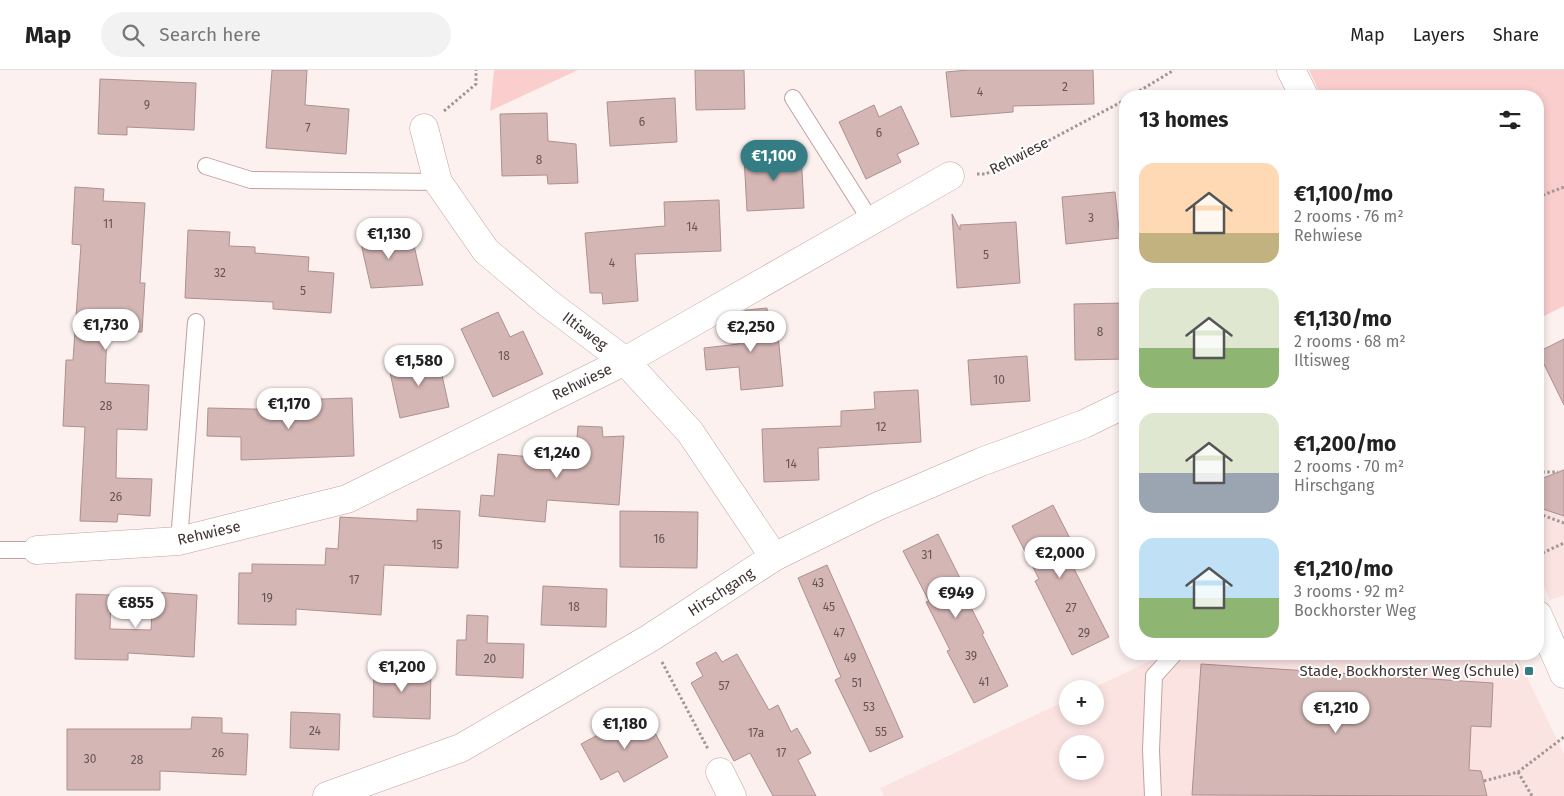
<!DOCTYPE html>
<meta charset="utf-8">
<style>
:root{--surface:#fff;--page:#f2f2f2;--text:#222;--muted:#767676;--line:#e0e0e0;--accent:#347d84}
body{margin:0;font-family:"Fira Sans",sans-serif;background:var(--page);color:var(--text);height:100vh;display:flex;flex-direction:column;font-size:19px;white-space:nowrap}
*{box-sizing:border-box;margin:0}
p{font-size:16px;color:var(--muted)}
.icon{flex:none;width:28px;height:28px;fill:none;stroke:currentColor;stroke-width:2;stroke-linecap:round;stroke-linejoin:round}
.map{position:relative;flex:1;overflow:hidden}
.details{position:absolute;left:1119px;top:20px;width:425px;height:570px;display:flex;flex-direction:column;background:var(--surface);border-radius:20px;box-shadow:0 2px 8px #0003}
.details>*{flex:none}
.buttons{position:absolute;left:1059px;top:610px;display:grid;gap:10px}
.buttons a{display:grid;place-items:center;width:45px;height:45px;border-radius:50%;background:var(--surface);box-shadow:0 2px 8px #0003;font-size:25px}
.price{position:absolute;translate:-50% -42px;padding:0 11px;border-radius:18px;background:#fff;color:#222;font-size:16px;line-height:32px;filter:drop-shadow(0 1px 2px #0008)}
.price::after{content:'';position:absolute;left:50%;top:30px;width:15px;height:11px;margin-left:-8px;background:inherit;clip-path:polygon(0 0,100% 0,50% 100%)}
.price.on{background:var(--accent);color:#fff}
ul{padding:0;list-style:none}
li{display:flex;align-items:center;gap:15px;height:125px;padding:0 20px}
li span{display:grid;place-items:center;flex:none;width:140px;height:100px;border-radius:15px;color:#555}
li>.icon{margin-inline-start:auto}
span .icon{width:60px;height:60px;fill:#fffc;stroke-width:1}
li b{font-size:21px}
h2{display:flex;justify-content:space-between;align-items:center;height:60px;padding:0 20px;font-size:21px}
header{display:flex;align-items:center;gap:30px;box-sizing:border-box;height:70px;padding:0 25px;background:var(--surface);border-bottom:1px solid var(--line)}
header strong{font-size:24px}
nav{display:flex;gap:28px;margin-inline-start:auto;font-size:18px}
.search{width:350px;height:45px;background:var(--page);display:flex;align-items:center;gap:12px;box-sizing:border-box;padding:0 18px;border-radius:28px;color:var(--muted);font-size:19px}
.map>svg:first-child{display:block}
.built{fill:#fbe3e2;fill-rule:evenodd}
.green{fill:#facecc}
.building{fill:#d4b6b5;stroke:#ac908f}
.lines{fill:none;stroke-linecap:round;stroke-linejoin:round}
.lane-casing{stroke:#bfa2a1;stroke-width:18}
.street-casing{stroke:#bfa2a1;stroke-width:29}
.path{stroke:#a29695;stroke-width:3;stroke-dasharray:2.5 2.5;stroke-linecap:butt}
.lane{stroke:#fff;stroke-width:16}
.street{stroke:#fff;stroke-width:28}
.poi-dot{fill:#347d84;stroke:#fff;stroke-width:2}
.labels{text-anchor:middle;stroke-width:4;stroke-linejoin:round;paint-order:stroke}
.number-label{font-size:12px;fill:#665554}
.street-label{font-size:15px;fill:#413534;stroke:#fff}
.poi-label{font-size:15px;fill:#413534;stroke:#fff;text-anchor:end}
</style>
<header>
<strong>Map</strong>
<div class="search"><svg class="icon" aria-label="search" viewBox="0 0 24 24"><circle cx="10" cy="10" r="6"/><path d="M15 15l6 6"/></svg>Search here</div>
<nav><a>Map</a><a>Layers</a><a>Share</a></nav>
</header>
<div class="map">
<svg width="1564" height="726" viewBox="0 0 1564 726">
<rect width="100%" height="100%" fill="#fdf1f0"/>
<g class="built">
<path d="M1564 398V525L1550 530 1538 502V410Z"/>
<path d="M1165 584H1516L1564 684V726H884L880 718 1067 630 1068 646H1095V619H1091ZM1068 674H1095V701H1068Z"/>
</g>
<g class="green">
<path d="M494 0H578L490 41Z"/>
<path d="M1309 0H1564V236L1538 249V26H1321Z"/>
</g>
<g class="building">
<path d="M272 0H307L305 35 349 39 346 84 266 78Z"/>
<path d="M695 0H744L745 39 696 40Z"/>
<path d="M968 0H1093L1094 34 1013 36V42L951 47 946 2Z"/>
<path d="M100 9 196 13 194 60 127 57V65L98 64Z"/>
<path d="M675 28 677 72 610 76 607 32Z"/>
<path d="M874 35 879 47 901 36 919 74 897 84 901 92 866 109 839 52Z"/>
<path d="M547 43 548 71 576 74 578 113 548 114 547 105 502 106 500 44Z"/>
<path d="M801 83 804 138 747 141 744 87Z"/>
<path d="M75 117 104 119 103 131 145 133 140 213H145L142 262 107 260 105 313 149 315 147 360 117 359 116 408 152 409 150 446 118 444 117 452 80 451 85 357 63 356 66 290H73L81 175 72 174Z"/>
<path d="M1115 122 1120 168 1066 174 1062 127Z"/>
<path d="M719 130 721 181 635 184 638 231 603 234 602 223H590L585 163 665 156 664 132Z"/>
<path d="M952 144 960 160V155L1016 152 1020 213 957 218Z"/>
<path d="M391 159 392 172 413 171 423 215 371 218 358 160Z"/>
<path d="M188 160 230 162 229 176 255 177V183L309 187 308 201 334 203 331 243 273 239V232L185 228Z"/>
<path d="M1125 233V289L1075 290 1074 234Z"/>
<path d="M767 238 770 266 778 265 783 316 741 320 739 297 706 300 704 278 739 274 736 246 746 240Z"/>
<path d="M498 242 510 267 523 261 543 304 493 327 461 259Z"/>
<path d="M1564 269V335L1538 282Z"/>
<path d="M1027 286 1030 331 971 335 968 290Z"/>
<path d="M438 287 449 337 400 348 389 298Z"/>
<path d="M918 320 921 372 818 378 819 410 764 412 762 359 841 356V341L875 339 874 322Z"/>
<path d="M352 328 354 386 241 390V367L207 366 208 338 294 340 293 330Z"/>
<path d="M578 356 602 357 603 367 624 366 619 435 547 430 545 452 479 446 481 425 494 426 498 384 575 391Z"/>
<path d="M1564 400V446L1543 439 1538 431V410Z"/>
<path d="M1053 435 1080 488 1071 493 1109 567 1072 585 1035 511 1039 509 1012 456Z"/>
<path d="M417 439 460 441 458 498 384 495 381 545 296 539V555L238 554 239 503H252V494L325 495 326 478 338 479 340 447 417 451Z"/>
<path d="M620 441 698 442 697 498 620 497Z"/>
<path d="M938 464 963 514 960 516 984 563 982 564 1008 616 974 633 947 581 950 580 926 532 929 531 903 481Z"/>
<path d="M827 495 903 667 870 682 835 610 841 607 798 508Z"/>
<path d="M543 516 607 519 606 557 541 555Z"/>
<path d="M153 522 197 525 194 587 128 583V590L75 589 76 524 111 525 110 559 151 560Z"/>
<path d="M467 545 488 546 487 573 524 574 523 608 456 605 457 570H466Z"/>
<path d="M716 582 722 592 737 584 769 640 778 635 791 662 797 658 811 683 798 690 816 726H773L750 683 734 691 691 613 703 606 696 593Z"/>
<path d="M1201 594 1493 613 1491 657 1471 656 1469 700 1481 701 1487 726 1192 725Z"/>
<path d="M374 598 431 599 430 649 373 647Z"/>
<path d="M291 642 340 644 339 680 290 678Z"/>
<path d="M637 644 649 664 654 661 668 687 624 712 618 701 601 710 581 674Z"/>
<path d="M192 647 222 648V663L248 664 246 705 160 701V720H67V659H191Z"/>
</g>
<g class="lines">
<defs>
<g id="lane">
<path d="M793 28 871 151"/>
<path d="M206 96 251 110 438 112"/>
<path d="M179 471 196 252"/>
<path d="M0 480H37"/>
<path d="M1153 726 1151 680 1154 606 1174 584"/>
</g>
<g id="street">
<path d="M1291 0 1304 26"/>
<path d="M424 58 438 112 486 181 548 233 625 291 690 362 774 487"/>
<path d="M37 480 179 471 347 429 625 291 950 106"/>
<path d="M1538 545 1564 604"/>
<path d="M720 702 732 726"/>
<path d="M327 726 461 678 650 568 774 487 876 437 981 392 1084 354 1125 334"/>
</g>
</defs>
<use href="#lane" class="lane-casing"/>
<use href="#street" class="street-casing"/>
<g class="path">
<path d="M1131 26 1174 0"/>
<path d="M444 41 476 14V0"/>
<path d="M977 104H986L1125 30"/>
<path d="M1538 127 1564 117"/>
<path d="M1538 405 1544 402H1558"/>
<path d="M1538 437 1542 445 1564 453"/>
<path d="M1538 485 1564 473"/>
<path d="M662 592 708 679"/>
<path d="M1518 702 1532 726"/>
<path d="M1484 711 1518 702 1564 667"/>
</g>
<use href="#lane" class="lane"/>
<use href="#street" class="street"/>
</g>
<rect class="poi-dot" x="1524" y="596" width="10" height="10" rx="2.5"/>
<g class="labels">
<g class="number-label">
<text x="1065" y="21">2</text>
<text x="980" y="26">4</text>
<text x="147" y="39">9</text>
<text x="642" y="56">6</text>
<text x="308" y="62">7</text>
<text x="879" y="67">6</text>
<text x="539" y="94">8</text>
<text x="1091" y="152">3</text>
<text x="108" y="158">11</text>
<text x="692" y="161">14</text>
<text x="986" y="189">5</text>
<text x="612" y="197">4</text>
<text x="220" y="207">32</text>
<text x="303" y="225">5</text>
<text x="1100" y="266">8</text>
<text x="504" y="290">18</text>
<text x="999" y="314">10</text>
<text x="106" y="340">28</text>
<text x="881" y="361">12</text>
<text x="791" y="398">14</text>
<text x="116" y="431">26</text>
<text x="659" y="473">16</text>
<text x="437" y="479">15</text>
<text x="927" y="489">31</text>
<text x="354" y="514">17</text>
<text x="818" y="517">43</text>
<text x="267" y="532">19</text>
<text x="574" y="541">18</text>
<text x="829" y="541">45</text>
<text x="1071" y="542">27</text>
<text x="839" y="567">47</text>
<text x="1084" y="567">29</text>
<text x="971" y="590">39</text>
<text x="850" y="592">49</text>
<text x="490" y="593">20</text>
<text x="984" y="616">41</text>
<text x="857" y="617">51</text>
<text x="724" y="620">57</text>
<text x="869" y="641">53</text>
<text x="315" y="665">24</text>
<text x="881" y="666">55</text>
<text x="756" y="667">17a</text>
<text x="218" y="687">26</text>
<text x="781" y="687">17</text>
<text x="90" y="693">30</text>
<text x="137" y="694">28</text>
</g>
<g class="street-label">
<text transform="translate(1019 86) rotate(-27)" y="5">Rehwiese</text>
<text transform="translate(585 261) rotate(37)" y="5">Iltisweg</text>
<text transform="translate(582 312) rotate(-26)" y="5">Rehwiese</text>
<text transform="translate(209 463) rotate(-13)" y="5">Rehwiese</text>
<text transform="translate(721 522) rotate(-33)" y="5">Hirschgang</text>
</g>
<g class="poi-label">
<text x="1519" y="606">Stade, Bockhorster Weg (Schule)</text>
</g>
</g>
</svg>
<div class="buttons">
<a>+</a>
<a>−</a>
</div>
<b class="price on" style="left:774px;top:112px">€1,100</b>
<b class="price" style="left:389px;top:190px">€1,130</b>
<b class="price" style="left:106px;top:281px">€1,730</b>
<b class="price" style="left:751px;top:283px">€2,250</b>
<b class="price" style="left:419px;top:317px">€1,580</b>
<b class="price" style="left:289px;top:360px">€1,170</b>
<b class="price" style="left:557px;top:409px">€1,240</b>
<b class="price" style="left:1060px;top:509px">€2,000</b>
<b class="price" style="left:956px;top:549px">€949</b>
<b class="price" style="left:136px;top:559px">€855</b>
<b class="price" style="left:402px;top:623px">€1,200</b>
<b class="price" style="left:1336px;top:664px">€1,210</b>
<b class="price" style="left:625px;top:680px">€1,180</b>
<section class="details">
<h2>13 homes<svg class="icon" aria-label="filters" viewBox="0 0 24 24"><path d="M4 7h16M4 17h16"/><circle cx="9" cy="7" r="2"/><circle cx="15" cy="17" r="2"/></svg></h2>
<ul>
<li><span style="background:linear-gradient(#ffd9b3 70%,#c2b280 0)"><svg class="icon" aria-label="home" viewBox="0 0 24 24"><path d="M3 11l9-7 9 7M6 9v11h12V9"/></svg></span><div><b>€1,100/mo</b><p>2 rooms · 76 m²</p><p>Rehwiese</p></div></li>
<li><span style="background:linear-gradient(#dfe7d0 60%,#8fb573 0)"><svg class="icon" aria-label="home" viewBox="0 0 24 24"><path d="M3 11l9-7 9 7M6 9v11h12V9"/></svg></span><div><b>€1,130/mo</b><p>2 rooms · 68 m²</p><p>Iltisweg</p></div></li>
<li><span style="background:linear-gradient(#dfe7d0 60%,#9aa5b1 0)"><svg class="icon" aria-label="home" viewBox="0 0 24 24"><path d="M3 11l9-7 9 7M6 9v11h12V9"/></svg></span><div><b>€1,200/mo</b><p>2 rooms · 70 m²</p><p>Hirschgang</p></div></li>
<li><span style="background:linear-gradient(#bfe0f5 60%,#8fb573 0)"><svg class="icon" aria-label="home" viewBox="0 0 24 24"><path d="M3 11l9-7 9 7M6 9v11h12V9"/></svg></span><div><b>€1,210/mo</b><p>3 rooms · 92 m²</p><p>Bockhorster Weg</p></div></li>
</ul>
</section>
</div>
